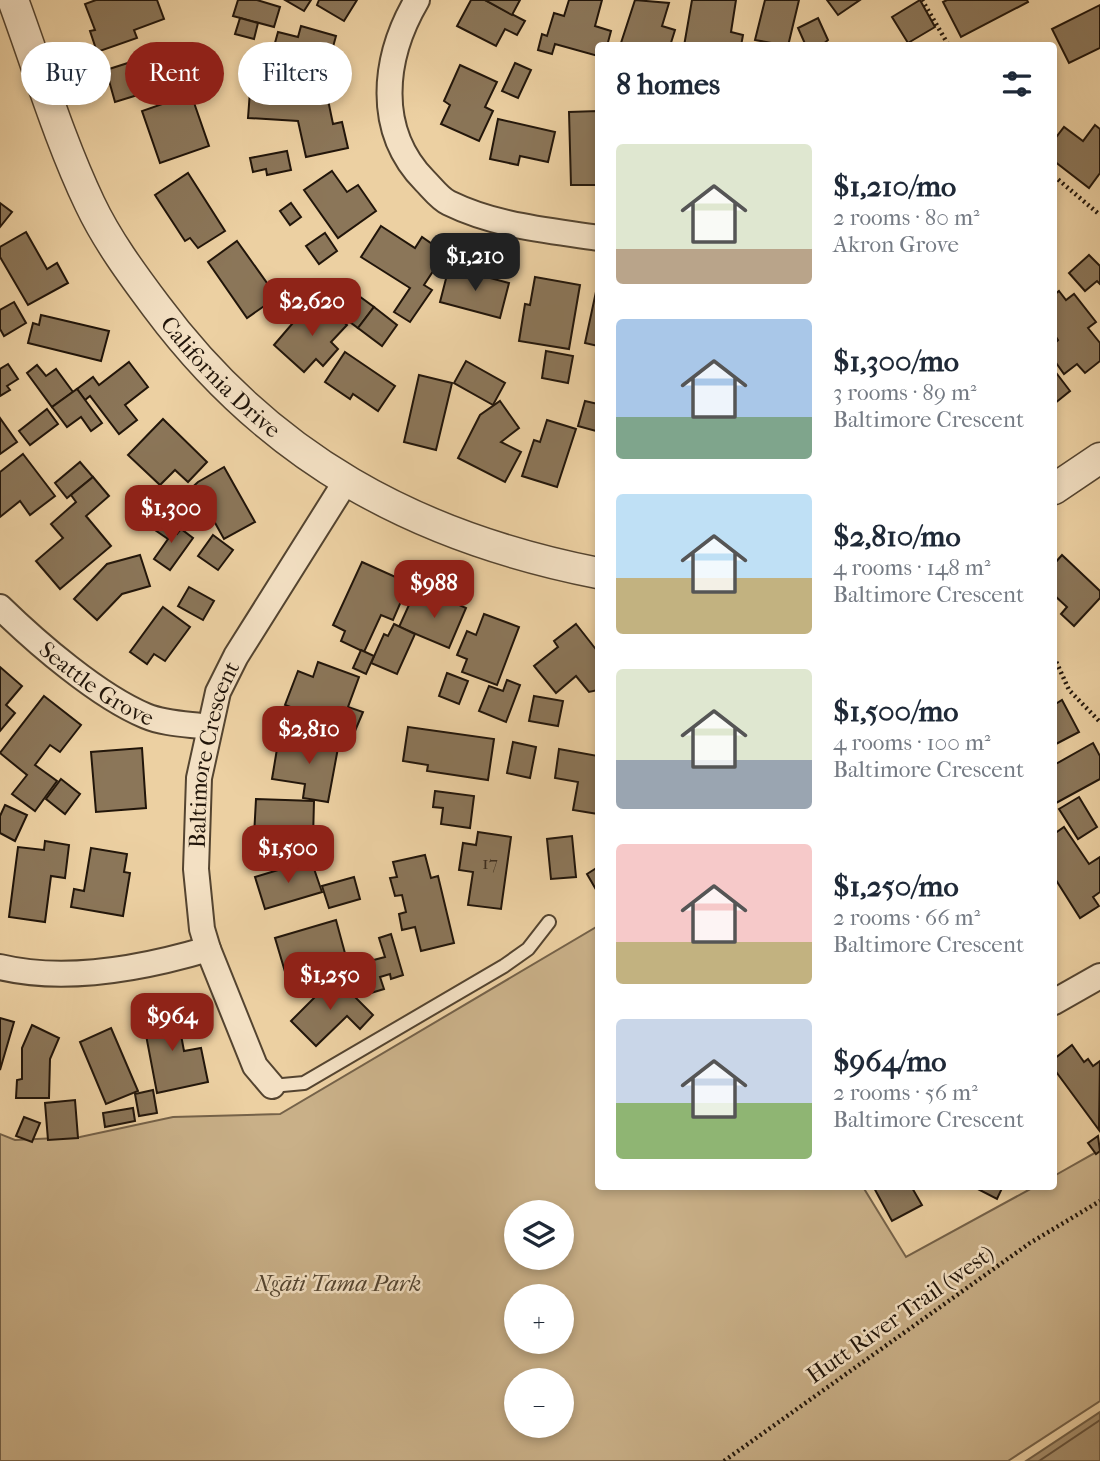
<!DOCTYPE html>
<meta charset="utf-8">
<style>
:root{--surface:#fff;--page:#f6f6f7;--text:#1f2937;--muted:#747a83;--accent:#8f2418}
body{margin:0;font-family:"IM FELL French Canon",serif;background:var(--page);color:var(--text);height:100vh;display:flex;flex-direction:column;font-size:26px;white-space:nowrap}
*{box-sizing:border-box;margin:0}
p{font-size:23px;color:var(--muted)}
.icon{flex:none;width:38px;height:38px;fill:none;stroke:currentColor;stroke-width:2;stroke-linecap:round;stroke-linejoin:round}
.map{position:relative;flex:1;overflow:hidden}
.side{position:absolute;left:595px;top:42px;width:462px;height:1148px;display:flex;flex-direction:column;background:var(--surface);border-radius:7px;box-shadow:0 4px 10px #0003}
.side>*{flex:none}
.banner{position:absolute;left:21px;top:42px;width:469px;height:63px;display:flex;gap:14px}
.controls{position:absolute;left:504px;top:1200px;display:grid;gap:14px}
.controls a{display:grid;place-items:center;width:70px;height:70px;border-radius:50%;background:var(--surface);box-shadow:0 4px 10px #0003;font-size:35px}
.price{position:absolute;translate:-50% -60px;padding:0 16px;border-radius:14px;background:var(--accent);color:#fff;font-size:23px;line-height:46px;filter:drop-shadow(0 2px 4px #0008)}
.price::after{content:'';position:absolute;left:50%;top:42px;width:21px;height:16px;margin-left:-10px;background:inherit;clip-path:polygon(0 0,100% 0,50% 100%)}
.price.current{background:#222;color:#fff}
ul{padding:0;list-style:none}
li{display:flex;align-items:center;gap:21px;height:175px;padding:0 21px}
li span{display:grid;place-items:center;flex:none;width:196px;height:140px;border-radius:7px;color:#555}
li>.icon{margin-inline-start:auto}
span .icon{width:84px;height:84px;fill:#fffc;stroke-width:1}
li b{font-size:30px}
h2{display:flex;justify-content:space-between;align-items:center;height:84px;padding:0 21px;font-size:30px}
.pill{padding:0 24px;border-radius:32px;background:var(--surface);box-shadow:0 4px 10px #0003;font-size:24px;line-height:63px}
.pill.current{background:var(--accent);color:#fff}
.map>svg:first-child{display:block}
.green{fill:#c9b088;stroke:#756249;stroke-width:2;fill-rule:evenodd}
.water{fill:#a7906e;stroke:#715f46;stroke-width:2}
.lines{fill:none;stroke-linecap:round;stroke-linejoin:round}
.shore{stroke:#64523c;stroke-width:2}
.building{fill:#8b7659;stroke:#21150a;stroke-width:2}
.service-casing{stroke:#544430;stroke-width:16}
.minor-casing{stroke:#544430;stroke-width:28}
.tertiary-casing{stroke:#544430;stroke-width:33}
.path{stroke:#21150a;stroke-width:4.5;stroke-dasharray:2 3.5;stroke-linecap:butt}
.service{stroke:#f3e0c3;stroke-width:12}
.minor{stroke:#f3e0c3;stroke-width:24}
.tertiary{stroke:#f3e0c3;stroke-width:30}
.labels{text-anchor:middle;stroke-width:5;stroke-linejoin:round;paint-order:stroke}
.number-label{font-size:19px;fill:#3c2d1e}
.street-label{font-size:23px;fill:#21150a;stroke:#f3e0c3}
.park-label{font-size:23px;font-style:italic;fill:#534430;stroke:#f3e0c3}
</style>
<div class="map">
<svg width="1100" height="1461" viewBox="0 0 1100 1461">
<rect width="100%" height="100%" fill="#ecd0a2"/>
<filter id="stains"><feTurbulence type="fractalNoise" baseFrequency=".00286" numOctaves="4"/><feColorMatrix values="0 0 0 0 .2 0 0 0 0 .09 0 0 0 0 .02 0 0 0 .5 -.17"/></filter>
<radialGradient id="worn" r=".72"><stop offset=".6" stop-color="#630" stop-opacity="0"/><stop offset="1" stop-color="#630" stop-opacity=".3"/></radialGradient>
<path class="green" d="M598 926V1186L863 1187 906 1257 1034 1187 1054 1186V1176L1100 1150V1401L1008 1461H0V1134L15 1140 80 1137 173 1117 280 1114ZM516 1213H562V1258H516ZM516 1297H562V1342H516ZM516 1381H562V1426H516Z"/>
<path class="water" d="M1100 1412V1461H1026Z"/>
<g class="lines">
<path class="shore" d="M1039 1461 1100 1420"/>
</g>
<g class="building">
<path d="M96 0H157L164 19 134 30 137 38 97 52 90 31 95 30 85 4Z"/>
<path d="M238 0H257L280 7 274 27 233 16Z"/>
<path d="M285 0H311L304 11Z"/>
<path d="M319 0H357L344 21 317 5Z"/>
<path d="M471 0H485L525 21 517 35 505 29 496 46 457 26Z"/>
<path d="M485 0H520L512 15Z"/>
<path d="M569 0H602L595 26 611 31 607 46H598V56L555 44 552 54 538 50 542 34 547 36 554 13 564 16Z"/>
<path d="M635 0 669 3 662 26 675 30 670 46H620Z"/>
<path d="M692 0H736L731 32 743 35 741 46H684Z"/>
<path d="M765 0H799L788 46 755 40Z"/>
<path d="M827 0H860L838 15Z"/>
<path d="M920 0 935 27 908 43 892 17Z"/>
<path d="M947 0H1027L1028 2 961 37 943 2Z"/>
<path d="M1100 5V48L1069 63 1052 29Z"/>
<path d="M240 18 258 23 254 39 235 34Z"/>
<path d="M818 18 828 40 821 46H806L798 28Z"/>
<path d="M301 26 336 36 323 83 268 68 278 32 298 37Z"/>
<path d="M159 53 170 85 115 102 106 70Z"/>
<path d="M515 63 531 70 518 98 502 91Z"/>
<path d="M460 65 497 82 485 107 493 111 479 141 441 124 450 105 444 101Z"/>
<path d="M195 73 200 87 176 95 171 81Z"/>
<path d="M250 91 327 95 333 124 342 122 348 148 306 157 298 121 248 118Z"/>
<path d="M191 94 209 146 160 163 142 111Z"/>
<path d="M598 111V185H571L569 112Z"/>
<path d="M498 119 555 132 548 162 520 156 518 165 490 159Z"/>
<path d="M1095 125 1100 129V173L1089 188 1054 161V140L1064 127 1083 141Z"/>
<path d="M287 151 291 170 267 175 266 169 253 172 250 158Z"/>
<path d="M332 171 347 192 358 185 376 211 338 238 304 190Z"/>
<path d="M188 173 225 231 198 248 190 238 185 241 155 195Z"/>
<path d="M0 203 12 212 0 227Z"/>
<path d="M291 203 301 217 290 225 280 211Z"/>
<path d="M381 226 415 248 422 237 445 253 424 285 432 290 410 322 394 312 410 288 361 257Z"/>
<path d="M26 232 47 269 57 263 68 283 28 305 0 257V247Z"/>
<path d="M325 233 337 251 319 264 306 246Z"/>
<path d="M237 241 277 297 247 318 208 262Z"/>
<path d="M1089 255 1100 266V284L1097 281 1085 291 1069 273Z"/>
<path d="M449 267 509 283 500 318 440 302Z"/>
<path d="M535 277 580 285 569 349 519 341 525 304 530 305Z"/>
<path d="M597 287 598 288V346L585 343Z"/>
<path d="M1059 291 1066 300 1074 294 1096 322 1088 328 1100 343V361L1085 373 1077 364 1064 374 1054 360V344L1058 340 1054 334V295Z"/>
<path d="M359 296 374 307 358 328 343 317Z"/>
<path d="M319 301 347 325 331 342 338 349 323 366 316 359 304 372 274 345 298 317 302 321Z"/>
<path d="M14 302 26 323 4 336 0 329V310Z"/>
<path d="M374 307 397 325 382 346 358 328Z"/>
<path d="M41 315 109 331 101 361 28 343 33 323 39 325Z"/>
<path d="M546 351 573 356 568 383 542 378Z"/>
<path d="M345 352 395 386 378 411 353 394 350 399 325 382Z"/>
<path d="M466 361 505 383 493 405 454 383Z"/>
<path d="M129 362 148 387 125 405 137 420 119 434 90 396 85 400 77 389 93 377 99 385Z"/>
<path d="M8 364 18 379 7 386 10 390 0 396V369Z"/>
<path d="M37 365 46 376 56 369 73 392 52 407 27 373Z"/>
<path d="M1054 370 1070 391 1054 404Z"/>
<path d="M419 375 452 383 436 450 404 442Z"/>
<path d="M77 389 102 423 91 431 81 417 67 427 52 407Z"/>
<path d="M500 401 519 428 501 442 521 452 505 482 458 458 480 415Z"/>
<path d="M585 401 598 404 596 431 578 426Z"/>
<path d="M47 409 58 424 30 445 19 431Z"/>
<path d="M0 418 17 442 0 454Z"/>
<path d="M163 419 207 462 188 482 175 470 160 485 128 455Z"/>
<path d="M547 420 576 429 557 487 522 476 534 440 540 442Z"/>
<path d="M23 454 55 496 30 515 20 501 0 517V472Z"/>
<path d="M80 462 93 477 67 498 55 483Z"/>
<path d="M224 467 255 522 224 539 209 512 214 509 210 503 192 518 177 501 198 482Z"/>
<path d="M93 477 109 496 86 516 111 546 60 589 36 561 63 538 51 524 76 502 71 495Z"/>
<path d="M150 487 169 504 151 525 132 508Z"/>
<path d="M157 520 177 534 181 529 193 538 170 570 154 559 168 539 152 528Z"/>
<path d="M213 535 233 550 218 570 198 556Z"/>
<path d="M140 555 150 586 122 594 97 620 74 599 107 564Z"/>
<path d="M1062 555 1100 591V598L1074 626 1061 614 1067 607 1054 595V564Z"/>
<path d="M362 562 409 583 393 620 381 615 364 652 341 641 345 631 333 625Z"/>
<path d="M189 587 214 601 203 620 178 606Z"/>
<path d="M437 595 466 608 449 648 399 627 413 596 432 605Z"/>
<path d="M163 607 190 627 165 661 154 654 147 664 130 652Z"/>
<path d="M484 614 519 627 497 685 462 672 467 659 457 655 467 631 476 635Z"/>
<path d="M394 624 415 634 397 674 371 663 384 634 388 636Z"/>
<path d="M576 624 598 652V690L589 692 576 676 556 693 534 666 558 647 554 641Z"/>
<path d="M361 650 374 656 366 674 353 668Z"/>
<path d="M318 662 359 677 348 707 363 712 355 731 285 705 298 671 313 677Z"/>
<path d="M0 667 22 686 6 705 15 713 0 731Z"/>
<path d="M447 673 468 681 459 704 439 696Z"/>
<path d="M507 680 520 685 506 722 479 711 489 686 503 691Z"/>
<path d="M44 696 81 725 60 752 50 745 35 765 57 781 35 811 12 794 27 775 0 753Z"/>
<path d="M534 696 563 701 558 726 529 721Z"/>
<path d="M1062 700 1079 732 1054 745V705Z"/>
<path d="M408 727 494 739 488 780 427 771 428 765 403 761Z"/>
<path d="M312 733 340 737 328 802 303 798 305 784 272 779 278 743 309 748Z"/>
<path d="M513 742 536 747 530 778 507 773Z"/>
<path d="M1093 743 1100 756V779L1056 803 1054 765Z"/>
<path d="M142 748 146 808 96 812 91 752Z"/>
<path d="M559 749 598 756V814L573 810 578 782 555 778Z"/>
<path d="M61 779 80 794 65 814 46 799Z"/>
<path d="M435 791 474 796 470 828 441 824 443 808 433 807Z"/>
<path d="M1079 797 1097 827 1078 839 1059 809Z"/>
<path d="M256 799 314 801 313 839 254 836Z"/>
<path d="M5 805 27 815 15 841 0 833V816Z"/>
<path d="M1064 827 1089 864 1100 857V892L1093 897 1099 906 1080 918 1054 877V834Z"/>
<path d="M478 832 511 837 501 909 468 905 473 872 459 870 463 843 476 845Z"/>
<path d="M572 836 576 877 551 879 547 839Z"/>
<path d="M45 841 69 845 65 878 51 876 45 922 9 917 18 847 44 850Z"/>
<path d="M91 848 127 854 124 872 130 873 123 916 71 907 74 889 84 891Z"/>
<path d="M425 855 431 878 438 876 454 943 421 951 415 927 402 930 399 914 406 912 402 895 395 896 390 878 397 877 393 862Z"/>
<path d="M311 860 322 892 265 909 255 877Z"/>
<path d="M598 867V893L587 874Z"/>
<path d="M354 877 360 899 329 908 322 886Z"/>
<path d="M336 920 346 957 335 960 338 971 311 979 308 968 286 975 275 938Z"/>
<path d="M391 934 403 975 391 979 390 974 380 977 384 989 371 993 362 963 385 957 379 938Z"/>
<path d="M335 977 373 1015 360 1029 347 1016 316 1046 291 1021Z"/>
<path d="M176 1008 184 1051 201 1048 208 1082 157 1093 142 1014Z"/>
<path d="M0 1018 14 1022 0 1070Z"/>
<path d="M32 1025 59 1038 50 1059 49 1098H16L17 1080 22 1079V1048Z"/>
<path d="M111 1028 138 1091 106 1104 80 1042Z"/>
<path d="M1072 1045 1084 1062 1088 1059 1093 1066 1100 1061 1099 1130 1054 1069V1059Z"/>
<path d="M153 1090 157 1113 139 1116 135 1094Z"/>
<path d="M75 1100 78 1138 48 1140 45 1103Z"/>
<path d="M133 1108 135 1121 105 1127 103 1113Z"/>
<path d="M24 1117 40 1123 32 1142 16 1136Z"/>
<path d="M1098 1136 1100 1151 1096 1154 1088 1143Z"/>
<path d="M873 1186H911L922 1205 892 1221Z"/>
<path d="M972 1186H1003L997 1199Z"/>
</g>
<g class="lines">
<defs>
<path id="service" d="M272 1086 304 1083 504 966 528 949 549 922"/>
<g id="minor">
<path d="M417 0C383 58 375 130 425 181 432 188 440 199 449 203 496 226 547 230 598 238"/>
<path id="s1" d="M0 607C37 643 98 696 146 716 165 724 188 724 209 727"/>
<path d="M0 967C66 983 144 968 208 949"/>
<path d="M1054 1002 1100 976"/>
<path id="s2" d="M272 1086 255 1066 208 949 202 929 196 869 199 778 218 692 236 656 346 481"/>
</g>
<g id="tertiary">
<path id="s3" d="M13 0C38 68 59 139 90 204 107 240 132 274 156 306 269 458 415 537 598 573"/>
<path d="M1054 489 1100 458"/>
</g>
</defs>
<use href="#service" class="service-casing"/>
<use href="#minor" class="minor-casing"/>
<use href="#tertiary" class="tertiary-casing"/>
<g class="path">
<path d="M922 0 949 46"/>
<path d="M1054 176 1100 215"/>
<path d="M1054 657 1069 690 1100 722"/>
<path d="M724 1461 1030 1243 1100 1201"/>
</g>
<use href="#service" class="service"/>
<use href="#minor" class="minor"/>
<use href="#tertiary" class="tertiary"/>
</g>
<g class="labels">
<g class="number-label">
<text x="490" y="869">17</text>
</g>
<g class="street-label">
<text dy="8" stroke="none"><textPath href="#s3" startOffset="436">California Drive</textPath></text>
<text dy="8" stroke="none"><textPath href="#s1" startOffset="124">Seattle Grove</textPath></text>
<text dy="8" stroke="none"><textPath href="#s2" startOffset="350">Baltimore Crescent</textPath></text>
<text transform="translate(900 1314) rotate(-35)" y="8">Hutt River Trail (west)</text>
</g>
<g class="park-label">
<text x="338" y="1291">Ngāti Tama Park</text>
</g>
</g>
<rect width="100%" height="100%" filter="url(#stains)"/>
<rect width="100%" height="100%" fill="url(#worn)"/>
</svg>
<div class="controls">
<a><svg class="icon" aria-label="layers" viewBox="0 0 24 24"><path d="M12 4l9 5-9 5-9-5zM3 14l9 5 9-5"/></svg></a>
<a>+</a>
<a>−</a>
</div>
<b class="price current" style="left:475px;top:293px">$1,210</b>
<b class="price" style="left:312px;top:338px">$2,620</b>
<b class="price" style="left:171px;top:545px">$1,300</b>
<b class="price" style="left:434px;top:620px">$988</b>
<b class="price" style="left:309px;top:766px">$2,810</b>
<b class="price" style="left:288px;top:885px">$1,500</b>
<b class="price" style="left:330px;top:1012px">$1,250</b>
<b class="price" style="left:172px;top:1053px">$964</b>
<div class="banner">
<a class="pill">Buy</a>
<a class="pill current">Rent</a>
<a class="pill">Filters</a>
</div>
<section class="side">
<h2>8 homes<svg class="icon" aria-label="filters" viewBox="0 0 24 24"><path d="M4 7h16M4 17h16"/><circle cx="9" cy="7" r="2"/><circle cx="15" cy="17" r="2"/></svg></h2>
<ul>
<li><span style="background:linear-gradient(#dfe7d0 75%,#b9a48a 0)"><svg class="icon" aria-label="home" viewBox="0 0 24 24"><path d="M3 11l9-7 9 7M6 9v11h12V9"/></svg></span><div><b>$1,210/mo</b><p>2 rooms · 80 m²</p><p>Akron Grove</p></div></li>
<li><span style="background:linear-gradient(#a9c7e8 70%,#7fa58c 0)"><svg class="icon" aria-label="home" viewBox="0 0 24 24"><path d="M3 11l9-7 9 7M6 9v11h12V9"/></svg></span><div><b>$1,300/mo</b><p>3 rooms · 89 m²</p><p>Baltimore Crescent</p></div></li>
<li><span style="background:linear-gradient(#bfe0f5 60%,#c2b280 0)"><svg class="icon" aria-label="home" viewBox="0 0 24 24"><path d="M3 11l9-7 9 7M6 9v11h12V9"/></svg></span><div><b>$2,810/mo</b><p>4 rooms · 148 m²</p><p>Baltimore Crescent</p></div></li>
<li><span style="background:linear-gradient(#dfe7d0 65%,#9aa5b1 0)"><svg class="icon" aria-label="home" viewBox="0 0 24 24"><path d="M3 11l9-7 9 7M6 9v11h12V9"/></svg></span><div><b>$1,500/mo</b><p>4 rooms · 100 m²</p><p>Baltimore Crescent</p></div></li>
<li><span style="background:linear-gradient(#f6c9c9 70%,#c2b280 0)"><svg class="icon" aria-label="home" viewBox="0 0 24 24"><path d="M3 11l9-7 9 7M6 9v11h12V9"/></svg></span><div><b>$1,250/mo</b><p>2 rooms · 66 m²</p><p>Baltimore Crescent</p></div></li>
<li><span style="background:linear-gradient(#c9d6e8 60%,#8fb573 0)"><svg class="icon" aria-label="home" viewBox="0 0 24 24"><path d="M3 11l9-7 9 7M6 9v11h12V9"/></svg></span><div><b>$964/mo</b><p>2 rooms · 56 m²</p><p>Baltimore Crescent</p></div></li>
</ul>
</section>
</div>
